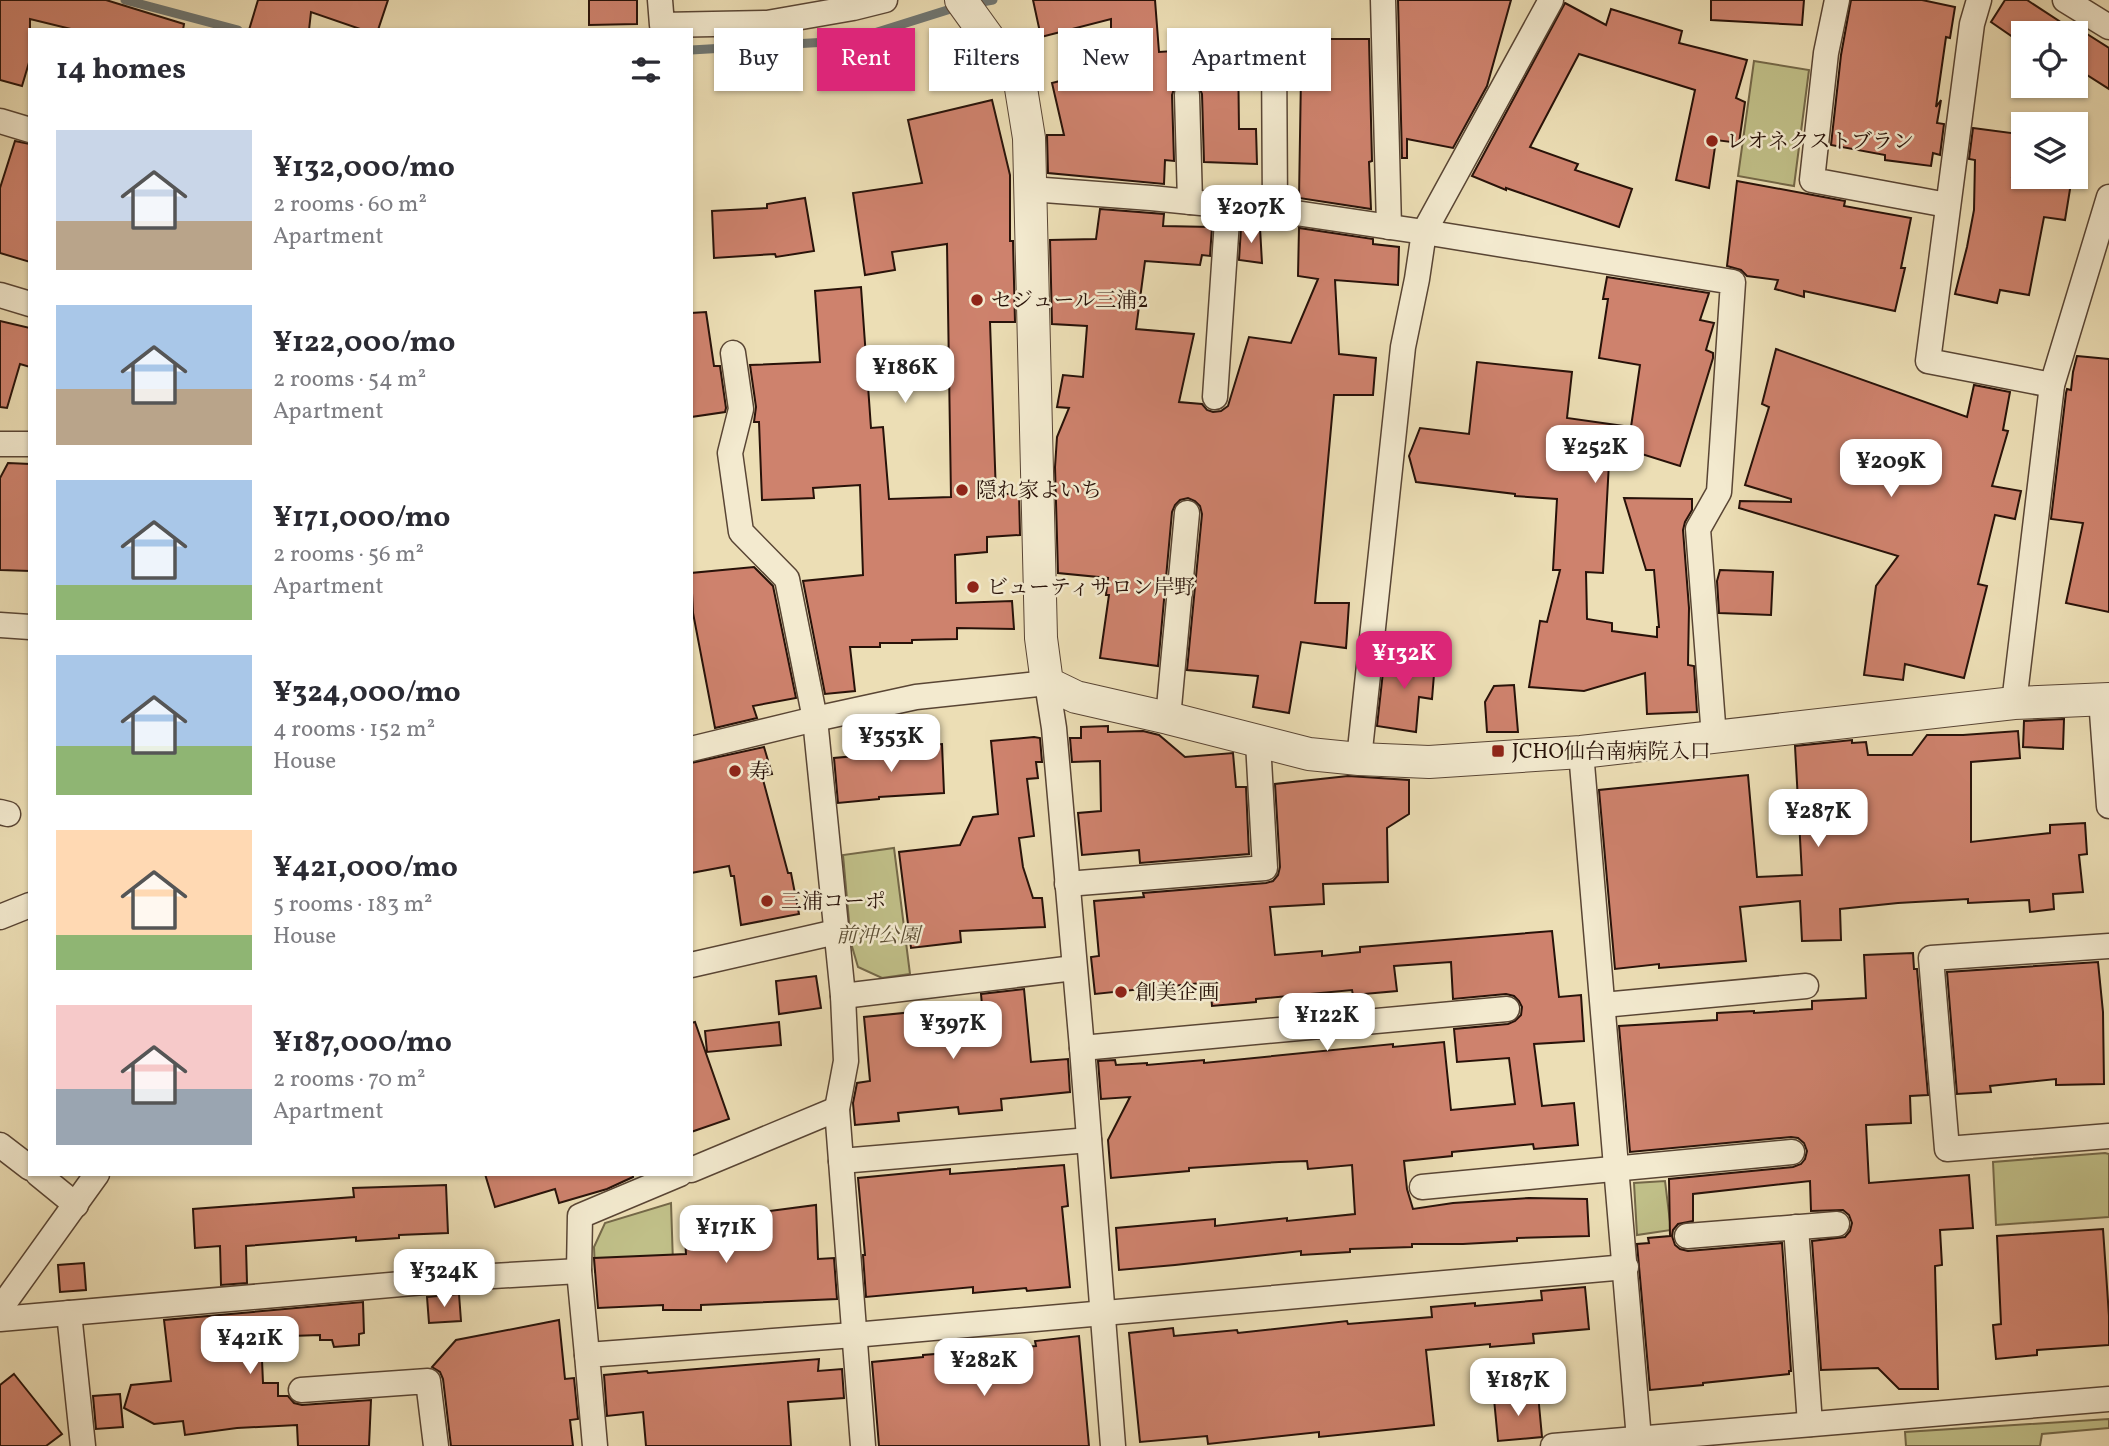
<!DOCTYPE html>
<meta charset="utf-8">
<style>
:root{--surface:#fff;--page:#f2f2f3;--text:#2b2b33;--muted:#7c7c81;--accent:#db2777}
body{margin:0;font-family:Vollkorn,"Noto Serif JP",serif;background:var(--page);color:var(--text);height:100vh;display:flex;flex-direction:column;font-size:26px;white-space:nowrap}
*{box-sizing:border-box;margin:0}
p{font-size:23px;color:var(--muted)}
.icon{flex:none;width:38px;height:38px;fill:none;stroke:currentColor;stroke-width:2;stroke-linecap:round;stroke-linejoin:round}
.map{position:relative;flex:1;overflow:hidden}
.drawer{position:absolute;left:28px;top:28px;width:665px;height:1148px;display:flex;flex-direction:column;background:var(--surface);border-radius:0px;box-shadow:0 2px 5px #0004}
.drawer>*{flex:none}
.top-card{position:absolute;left:714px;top:28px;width:665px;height:63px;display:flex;gap:14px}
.controls{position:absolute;left:2011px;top:21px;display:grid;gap:14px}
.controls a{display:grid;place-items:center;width:77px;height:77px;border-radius:0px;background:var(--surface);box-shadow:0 2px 5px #0004;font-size:35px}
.price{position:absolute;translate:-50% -60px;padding:0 16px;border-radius:14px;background:#fff;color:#222;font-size:23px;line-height:46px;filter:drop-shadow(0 2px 4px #0008)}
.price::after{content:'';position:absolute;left:50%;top:42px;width:21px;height:16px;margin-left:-10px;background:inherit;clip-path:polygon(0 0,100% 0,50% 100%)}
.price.on{background:var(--accent);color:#fff}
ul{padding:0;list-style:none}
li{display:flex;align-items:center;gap:21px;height:175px;padding:0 28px}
li span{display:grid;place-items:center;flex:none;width:196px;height:140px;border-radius:0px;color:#555}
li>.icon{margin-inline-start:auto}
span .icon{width:84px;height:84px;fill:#fffc;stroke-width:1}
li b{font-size:30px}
h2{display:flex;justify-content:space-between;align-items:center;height:84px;padding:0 28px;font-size:30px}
.chip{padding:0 24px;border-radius:0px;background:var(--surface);box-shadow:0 2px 5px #0004;font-size:24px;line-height:63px}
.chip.on{background:var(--accent);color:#fff}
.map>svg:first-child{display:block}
.green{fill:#c0bf88;stroke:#746848;stroke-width:2}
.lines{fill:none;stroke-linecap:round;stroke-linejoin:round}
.stream{stroke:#6e7673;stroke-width:9}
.building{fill:#ce826d;stroke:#281209;stroke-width:2}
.minor-casing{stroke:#594534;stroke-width:27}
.tertiary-casing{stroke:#594534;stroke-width:34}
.minor{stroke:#f3eacf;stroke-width:24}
.tertiary{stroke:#f3eacf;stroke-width:32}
.poi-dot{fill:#8f2418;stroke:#f3eacf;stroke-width:2.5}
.labels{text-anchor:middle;stroke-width:5;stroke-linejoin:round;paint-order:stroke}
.poi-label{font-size:21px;fill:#281209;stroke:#f3eacf;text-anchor:start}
.park-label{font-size:21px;font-style:italic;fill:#5d4f35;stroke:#f3eacf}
</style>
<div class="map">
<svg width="2109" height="1446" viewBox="0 0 2109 1446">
<rect width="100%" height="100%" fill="#ecdeb5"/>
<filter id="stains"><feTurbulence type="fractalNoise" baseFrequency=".00286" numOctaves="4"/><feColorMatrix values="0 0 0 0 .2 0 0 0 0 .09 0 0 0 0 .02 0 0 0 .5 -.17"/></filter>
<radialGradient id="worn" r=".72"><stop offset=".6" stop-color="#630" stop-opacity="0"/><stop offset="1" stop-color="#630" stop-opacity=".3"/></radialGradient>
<g class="green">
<path d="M1754 61 1809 70 1794 186 1738 176Z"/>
<path d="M894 848 910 974 882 978 858 967 851 943 843 855Z"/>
<path d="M2105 1153 2109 1154V1217L1996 1225 1993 1162Z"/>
<path d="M1665 1181 1671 1230 1637 1235 1634 1183Z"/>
<path d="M671 1203 673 1263 595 1272 594 1247 605 1223Z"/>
<path d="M2109 1419V1428L2042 1434 2040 1446H1906L1905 1432Z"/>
</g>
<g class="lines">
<g class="stream">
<path d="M125 0 238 30"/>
<path d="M971 4 993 0"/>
<path d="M691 50 828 42 871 34 957 7"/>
</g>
</g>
<g class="building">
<path d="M0 0H106L184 24 183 30H75L30 19V59L22 86 0 80Z"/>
<path d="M258 0H388L378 30H363L311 12 309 30H249Z"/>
<path d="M589 0H637V24L589 25Z"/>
<path d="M1033 0H1155L1159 52 1238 47 1239 129H1256L1257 164 1204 162 1202 94 1199 87 1195 82 1186 80 1179 83 1174 89 1172 95 1174 161 1165 160 1164 184 1048 173 1047 135H1064L1052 83 1111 68V19L1041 37Z"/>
<path d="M1398 0H1511L1487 86 1453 148 1407 139V158H1402Z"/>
<path d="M1711 0H1804L1802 25 1711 20Z"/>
<path d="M1851 0H1922L1955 7 1950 38 1946 37 1936 107 1941 100 1937 123 1944 124 1940 155 1933 153 1931 166 1885 160V155L1831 145 1841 55Z"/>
<path d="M2005 0H2027L2076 32V27L2109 48V89L2076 68V33H2023V44L1991 22Z"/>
<path d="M1565 3 1606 25 1611 9 1682 31 1679 43 1747 60 1736 98 1745 102 1739 143 1716 140 1709 188 1676 180 1695 90 1579 54 1530 147 1578 164 1575 170 1632 189 1619 227 1506 188V190L1472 176Z"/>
<path d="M1296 39H1369L1372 161 1369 162 1371 209 1299 198 1301 75H1297Z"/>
<path d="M992 100 1010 175V241H1013L1015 322H990L996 495 1019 493 1020 535 987 537V552L955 555 956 603 1012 601 1014 629 957 628V639L912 640V643H880V647H850L855 691 825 694 803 581 863 575 860 485 813 488 814 498 762 500 759 422H754L756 407 750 365 820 362 815 291 861 287 871 428 883 427 889 499 951 497 947 244 892 252 895 270 865 275 853 193 922 183 908 120Z"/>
<path d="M1973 128 2019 134 2012 177H2072L2065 220 2044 217 2029 295 2000 290 1997 303 1955 294 1967 247 1974 210 1975 160 1969 159Z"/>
<path d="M15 141 30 144V262L0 253V188Z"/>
<path d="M1737 181 1845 201 1844 206 1911 218 1901 268H1905L1895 311 1804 291V297L1775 289 1778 280 1747 276 1741 270 1727 266Z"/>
<path d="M805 198 814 251 776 257 775 254 714 258 712 211 767 208V204Z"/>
<path d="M1100 209 1164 214 1163 226 1212 227 1210 256 1202 255 1200 265 1145 261 1136 329 1194 334 1179 402 1202 404 1207 410 1213 412 1221 411 1228 406 1249 337 1291 343 1318 279 1298 276 1299 228 1373 239V244L1399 247 1398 285 1335 280 1339 354 1376 358 1373 395H1334L1315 603H1349L1346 648 1301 642 1289 713 1253 707 1258 676 1187 670 1202 514 1200 506 1195 501 1188 498 1180 500 1175 505 1172 512 1158 666 1100 658 1109 595H1106L1108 578 1058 573 1055 467 1057 437 1069 408 1057 407 1063 375 1083 377 1087 326 1052 324 1050 240 1096 239Z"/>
<path d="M1241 228H1260L1262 263 1239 260Z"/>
<path d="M1607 277 1709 293 1700 320 1714 323 1706 350 1713 353V358L1680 466 1610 444 1603 573 1586 572 1587 619 1612 623V631L1657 637V627H1659L1654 570H1646L1624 498 1692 499V510L1685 522 1683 530 1689 608 1688 665 1694 666 1697 712 1647 714 1645 673 1584 691 1529 687 1540 621 1547 622 1560 570H1553L1557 499 1515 496V494L1416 482 1409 456 1420 428 1469 434 1477 362 1572 372 1567 418 1631 427 1640 365 1599 358 1608 299H1603Z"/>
<path d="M706 312 714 366H720L726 408 725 412 691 417V313Z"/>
<path d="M0 321 30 328V367L20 364 7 408 0 407Z"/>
<path d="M1776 349 1967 417 1974 385 2010 392 2003 430 2008 431 1992 486 2021 491 2015 519 1995 515 1978 584 1987 586 1964 678 1905 664 1903 680 1864 675 1876 586 1898 556 1739 508 1740 501 1791 502V499L1745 485 1769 407 1762 404Z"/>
<path d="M2077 356 2109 359V612L2066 603 2083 523 2051 519 2066 393 2067 389 2071 390 2073 372Z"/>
<path d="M8 463 30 464V571L0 570V478Z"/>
<path d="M754 567 773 586 796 698 753 706 757 718 715 728 693 613 691 573Z"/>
<path d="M1720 570 1773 572 1771 615 1719 613 1717 581Z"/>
<path d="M1385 654 1435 662 1432 699 1419 697 1416 732 1377 726Z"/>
<path d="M1514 685 1518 732H1487L1485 702 1494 686Z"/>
<path d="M2064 719 2063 749 2023 747 2024 721Z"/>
<path d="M1108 726V732L1143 731 1159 735 1185 757 1233 753 1236 787H1246L1249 854 1140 863 1139 850 1082 855 1078 813 1101 811 1100 761 1072 762 1070 738H1081V727Z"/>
<path d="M2018 731 2020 758 1971 762V842L2050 833V825L2085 823 2087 854 2079 855 2083 892 2053 894 2054 909 2030 912 2029 900 1968 903V899L1898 903 1840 909 1841 940 1802 941 1800 901 1740 907 1746 961 1659 968V964L1615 969 1599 790 1748 775 1757 877 1802 875 1795 746 1852 740V743L1866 742 1868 755H1912L1927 735H1963Z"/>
<path d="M1034 737 1040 738 1042 762H1036L1038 778 1027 779 1034 836 1019 838 1023 867 1033 898H1042L1045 927 960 931 961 942 911 948 899 852 960 845 973 817 998 814 991 741Z"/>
<path d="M942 744 944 793 879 797V799L838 803 834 758 889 753 891 747Z"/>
<path d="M764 747 772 774 762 776 788 873H791L799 914 741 925 734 876H731L729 866 691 873V763Z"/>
<path d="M1348 776 1409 780V814L1387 828 1388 882 1323 884 1324 904 1270 907 1275 955 1322 951V956L1360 952V947L1552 931 1559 997 1581 995 1584 1041 1534 1044 1542 1106 1574 1103 1578 1145 1534 1149 1533 1144 1452 1152V1156L1404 1161 1407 1189 1413 1209 1453 1203 1529 1198 1587 1199 1589 1236 1517 1238V1241L1463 1244H1412V1247L1350 1249V1252L1301 1255V1251L1175 1265 1119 1270 1116 1228 1215 1219V1226L1287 1218V1221L1355 1214 1352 1165 1308 1169 1307 1161 1279 1162 1189 1168V1171L1111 1178 1108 1140 1130 1097 1101 1099 1098 1061 1115 1060 1116 1065 1147 1063V1065L1204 1060V1063L1393 1044V1047L1444 1042 1451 1110 1515 1104 1509 1058 1457 1062 1454 1029 1508 1024 1515 1021 1521 1015 1522 1007 1519 1001 1514 996 1506 994 1453 999 1451 962 1394 966 1397 991 1353 995 1352 990 1256 999V1002L1212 1006 1210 982 1095 994 1091 957 1099 956 1094 901 1144 897 1143 893 1266 883 1273 881 1278 875 1280 867 1275 784Z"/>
<path d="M1913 953 1914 969H1917L1928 1095 1910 1096 1911 1123 1866 1125 1869 1183 1969 1175 1973 1228 1940 1230 1942 1265 1935 1266 1938 1389H1899L1878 1368 1821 1370 1812 1241 1845 1237 1850 1231 1852 1223 1849 1215 1843 1210 1811 1211 1810 1181 1693 1194V1221L1678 1224 1673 1230 1672 1236 1675 1245 1680 1249 1688 1251 1782 1243 1791 1371H1789V1374L1703 1383V1385L1650 1390 1637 1244 1649 1243 1648 1238 1670 1236 1669 1179 1793 1167 1801 1164 1805 1159 1807 1151 1804 1143 1798 1138 1791 1137 1630 1152 1619 1026 1717 1020V1013L1754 1011V1013L1812 1009V1001L1866 998 1864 955Z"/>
<path d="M2098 962 2103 1012 2104 1084 2056 1085V1079L1990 1086 1991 1092 1957 1094 1947 972Z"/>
<path d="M816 976 821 1008 779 1014 776 981Z"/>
<path d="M1024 989 1031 1062 1068 1059 1070 1092 1001 1099 1002 1110 959 1114 958 1107 898 1113 899 1121 855 1125 853 1103 857 1083 870 1081 864 1017 982 1005 981 994Z"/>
<path d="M695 1022 729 1119 691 1132V1023Z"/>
<path d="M779 1022 781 1045 707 1052 705 1031Z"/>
<path d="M1064 1165 1068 1206 1062 1207 1070 1287 1027 1291 1026 1288 973 1293V1287L866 1297 863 1255H865L858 1178 950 1169V1174Z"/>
<path d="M485 1174H633V1177L607 1189 559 1203 555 1189 495 1207Z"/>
<path d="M446 1185 448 1233 399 1235V1238L356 1241V1237L246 1246 247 1283 221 1285 220 1246 195 1248 193 1209 354 1197 353 1188Z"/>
<path d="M816 1205 818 1259 834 1258 837 1299 701 1305V1310H663V1305L598 1308 594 1258 686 1254 684 1222Z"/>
<path d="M2103 1229 2109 1316V1345L2037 1350V1355L1996 1359 1993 1325 2001 1324 1997 1236Z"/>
<path d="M84 1263 86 1290 60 1292 58 1265Z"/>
<path d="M1585 1287 1589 1329 1533 1334 1534 1343 1490 1347V1344L1426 1350 1434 1425 1319 1437V1432L1208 1444 1207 1436 1140 1442 1129 1333 1173 1328 1174 1336 1237 1330 1238 1333 1347 1321 1348 1324 1432 1317 1431 1307 1475 1303V1306L1542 1300 1541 1291Z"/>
<path d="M459 1294 461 1321 429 1323 427 1297Z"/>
<path d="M363 1302 364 1333 359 1334V1345L334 1347 332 1340H320V1335L261 1337 263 1383H278V1396H288L294 1403 302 1405 371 1400 369 1446H298L297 1425 237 1428 185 1435 183 1421 154 1424 124 1408 131 1385 171 1381 164 1320Z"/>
<path d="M559 1320 565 1379 574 1378 578 1419 570 1420 573 1446H451L443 1379 440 1372 432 1367 456 1340Z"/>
<path d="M1079 1336 1089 1446H879L872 1362 923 1357V1355L1036 1346 1035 1341Z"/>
<path d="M819 1359 818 1371 842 1369 844 1398 788 1402 791 1446H646L643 1412 607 1416 604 1375 647 1371 648 1373Z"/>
<path d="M14 1374 62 1434 46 1446H0V1385Z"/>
<path d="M120 1394 123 1427 96 1429 93 1396Z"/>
<path d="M1538 1394 1542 1437 1498 1441 1494 1399Z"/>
</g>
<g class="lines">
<defs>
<g id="minor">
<path d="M660 0 662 25 767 23 853 8 885 0"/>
<path d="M1383 0 1389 227"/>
<path d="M1837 0 1826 53 1812 180 1947 205"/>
<path d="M1979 0 1972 24 1928 361 2052 385"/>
<path d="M2065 0 2109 27"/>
<path d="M1274 46 1275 211"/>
<path d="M1187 95 1190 202"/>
<path d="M0 121 30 130"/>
<path d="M1031 189 1151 198 1289 212 1424 232 1551 0"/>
<path d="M0 295 30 304"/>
<path d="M733 353 741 409 730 453 741 532 787 579 815 719 843 996 846 1061 837 1109 863 1446"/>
<path d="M1215 397 1228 206"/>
<path d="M0 444H30"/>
<path d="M0 625 30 627"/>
<path d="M2101 699 2109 806"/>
<path d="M2014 703 2052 385 2109 197"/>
<path d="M1168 718 1187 513"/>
<path d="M691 749 815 719 916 697 1047 683 1054 728 1082 1048 1113 1446"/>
<path d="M1581 752 1639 1439"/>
<path d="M1359 759 1403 347 1417 279 1424 232 1733 282 1719 492 1698 529 1714 737"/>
<path d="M0 812 8 814"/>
<path d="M1067 884 1265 868 1258 742"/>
<path d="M0 917 30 905"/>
<path d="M2109 946 1931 958 1947 1149 2109 1136"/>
<path d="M691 965 836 932"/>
<path d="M843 996 1074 968"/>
<path d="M1603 1005 1806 986"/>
<path d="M1082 1048 1507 1009"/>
<path d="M0 1145 30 1168"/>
<path d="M841 1161 1089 1140"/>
<path d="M691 1170 837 1109"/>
<path d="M38 1174 76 1205"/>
<path d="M1422 1187 1792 1152"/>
<path d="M1796 1227 1810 1424"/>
<path d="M1687 1236 1837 1224"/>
<path d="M0 1309 97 1174"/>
<path d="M69 1313 83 1446"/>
<path d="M0 1319 493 1276 579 1271"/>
<path d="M587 1355 579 1271 580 1216 680 1174"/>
<path d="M301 1390 428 1381 436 1446"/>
<path d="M595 1446 587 1355 854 1335 1626 1267"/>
<path d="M1553 1446 2109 1399"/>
</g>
<path id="tertiary" d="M961 0 1020 82 1029 138 1041 638 1047 683 1076 697 1168 718 1309 754 1359 759 1429 762 1581 752 2014 703 2109 699"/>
</defs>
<use href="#minor" class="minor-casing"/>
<use href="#tertiary" class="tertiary-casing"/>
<use href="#minor" class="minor"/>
<use href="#tertiary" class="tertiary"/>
</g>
<g class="poi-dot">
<circle cx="1712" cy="141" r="7"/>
<circle cx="977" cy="300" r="7"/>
<circle cx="962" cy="490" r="7"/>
<circle cx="973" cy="587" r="7"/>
<rect x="1491" y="744" width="14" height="14" rx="3.5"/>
<circle cx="735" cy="771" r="7"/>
<circle cx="767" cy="901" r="7"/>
<circle cx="1121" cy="992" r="7"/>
</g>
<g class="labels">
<g class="poi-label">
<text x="1726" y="148">レオネクストブラン</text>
<text x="991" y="307">セジュール三浦2</text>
<text x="976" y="497">隠れ家よいち</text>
<text x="987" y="594">ビューティサロン岸野</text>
<text x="1512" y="758">JCHO仙台南病院入口</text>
<text x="749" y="778">寿</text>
<text x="781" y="908">三浦コーポ</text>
<text x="1135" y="999">創美企画</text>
</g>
<g class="park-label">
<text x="878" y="942">前沖公園</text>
</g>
</g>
<rect width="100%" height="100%" filter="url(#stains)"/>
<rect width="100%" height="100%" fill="url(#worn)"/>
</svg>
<div class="controls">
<a><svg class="icon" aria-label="locate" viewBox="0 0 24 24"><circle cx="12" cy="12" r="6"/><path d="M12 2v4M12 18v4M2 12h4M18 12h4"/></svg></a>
<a><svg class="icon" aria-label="layers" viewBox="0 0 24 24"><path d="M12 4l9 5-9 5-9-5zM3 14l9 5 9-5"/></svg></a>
</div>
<b class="price" style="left:1251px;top:245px">¥207K</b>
<b class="price" style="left:905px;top:405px">¥186K</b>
<b class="price" style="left:1595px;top:485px">¥252K</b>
<b class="price" style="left:1891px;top:499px">¥209K</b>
<b class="price on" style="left:1404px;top:691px">¥132K</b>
<b class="price" style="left:891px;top:774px">¥353K</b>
<b class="price" style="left:1818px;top:849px">¥287K</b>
<b class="price" style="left:1327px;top:1053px">¥122K</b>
<b class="price" style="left:953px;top:1061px">¥397K</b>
<b class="price" style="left:726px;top:1265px">¥171K</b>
<b class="price" style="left:444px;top:1309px">¥324K</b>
<b class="price" style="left:250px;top:1376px">¥421K</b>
<b class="price" style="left:984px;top:1398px">¥282K</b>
<b class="price" style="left:1518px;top:1418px">¥187K</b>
<div class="top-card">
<a class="chip">Buy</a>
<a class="chip on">Rent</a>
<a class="chip">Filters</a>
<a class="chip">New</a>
<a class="chip">Apartment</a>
</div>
<section class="drawer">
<h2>14 homes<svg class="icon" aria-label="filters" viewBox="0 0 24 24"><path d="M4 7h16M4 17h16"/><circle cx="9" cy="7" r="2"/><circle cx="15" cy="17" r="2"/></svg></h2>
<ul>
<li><span style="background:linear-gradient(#c9d6e8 65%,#b9a48a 0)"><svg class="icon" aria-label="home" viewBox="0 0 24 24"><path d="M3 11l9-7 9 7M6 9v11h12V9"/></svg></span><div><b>¥132,000/mo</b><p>2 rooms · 60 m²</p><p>Apartment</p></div></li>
<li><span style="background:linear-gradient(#a9c7e8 60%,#b9a48a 0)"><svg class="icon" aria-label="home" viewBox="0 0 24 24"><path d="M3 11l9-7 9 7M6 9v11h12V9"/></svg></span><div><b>¥122,000/mo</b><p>2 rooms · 54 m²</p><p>Apartment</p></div></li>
<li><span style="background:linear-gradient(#a9c7e8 75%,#8fb573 0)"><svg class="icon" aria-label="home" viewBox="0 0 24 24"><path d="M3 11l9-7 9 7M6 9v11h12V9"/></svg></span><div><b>¥171,000/mo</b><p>2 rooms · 56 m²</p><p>Apartment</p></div></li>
<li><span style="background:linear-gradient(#a9c7e8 65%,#8fb573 0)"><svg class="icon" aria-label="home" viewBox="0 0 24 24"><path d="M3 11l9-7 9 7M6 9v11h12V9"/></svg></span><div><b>¥324,000/mo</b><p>4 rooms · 152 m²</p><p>House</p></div></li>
<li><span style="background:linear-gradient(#ffd9b3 75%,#8fb573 0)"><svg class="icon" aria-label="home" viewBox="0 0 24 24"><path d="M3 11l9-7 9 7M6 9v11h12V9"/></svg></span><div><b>¥421,000/mo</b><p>5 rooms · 183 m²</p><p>House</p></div></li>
<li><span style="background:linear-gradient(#f6c9c9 60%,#9aa5b1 0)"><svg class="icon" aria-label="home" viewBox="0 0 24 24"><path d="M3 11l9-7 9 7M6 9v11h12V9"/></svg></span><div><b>¥187,000/mo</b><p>2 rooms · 70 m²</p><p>Apartment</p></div></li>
</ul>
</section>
</div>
